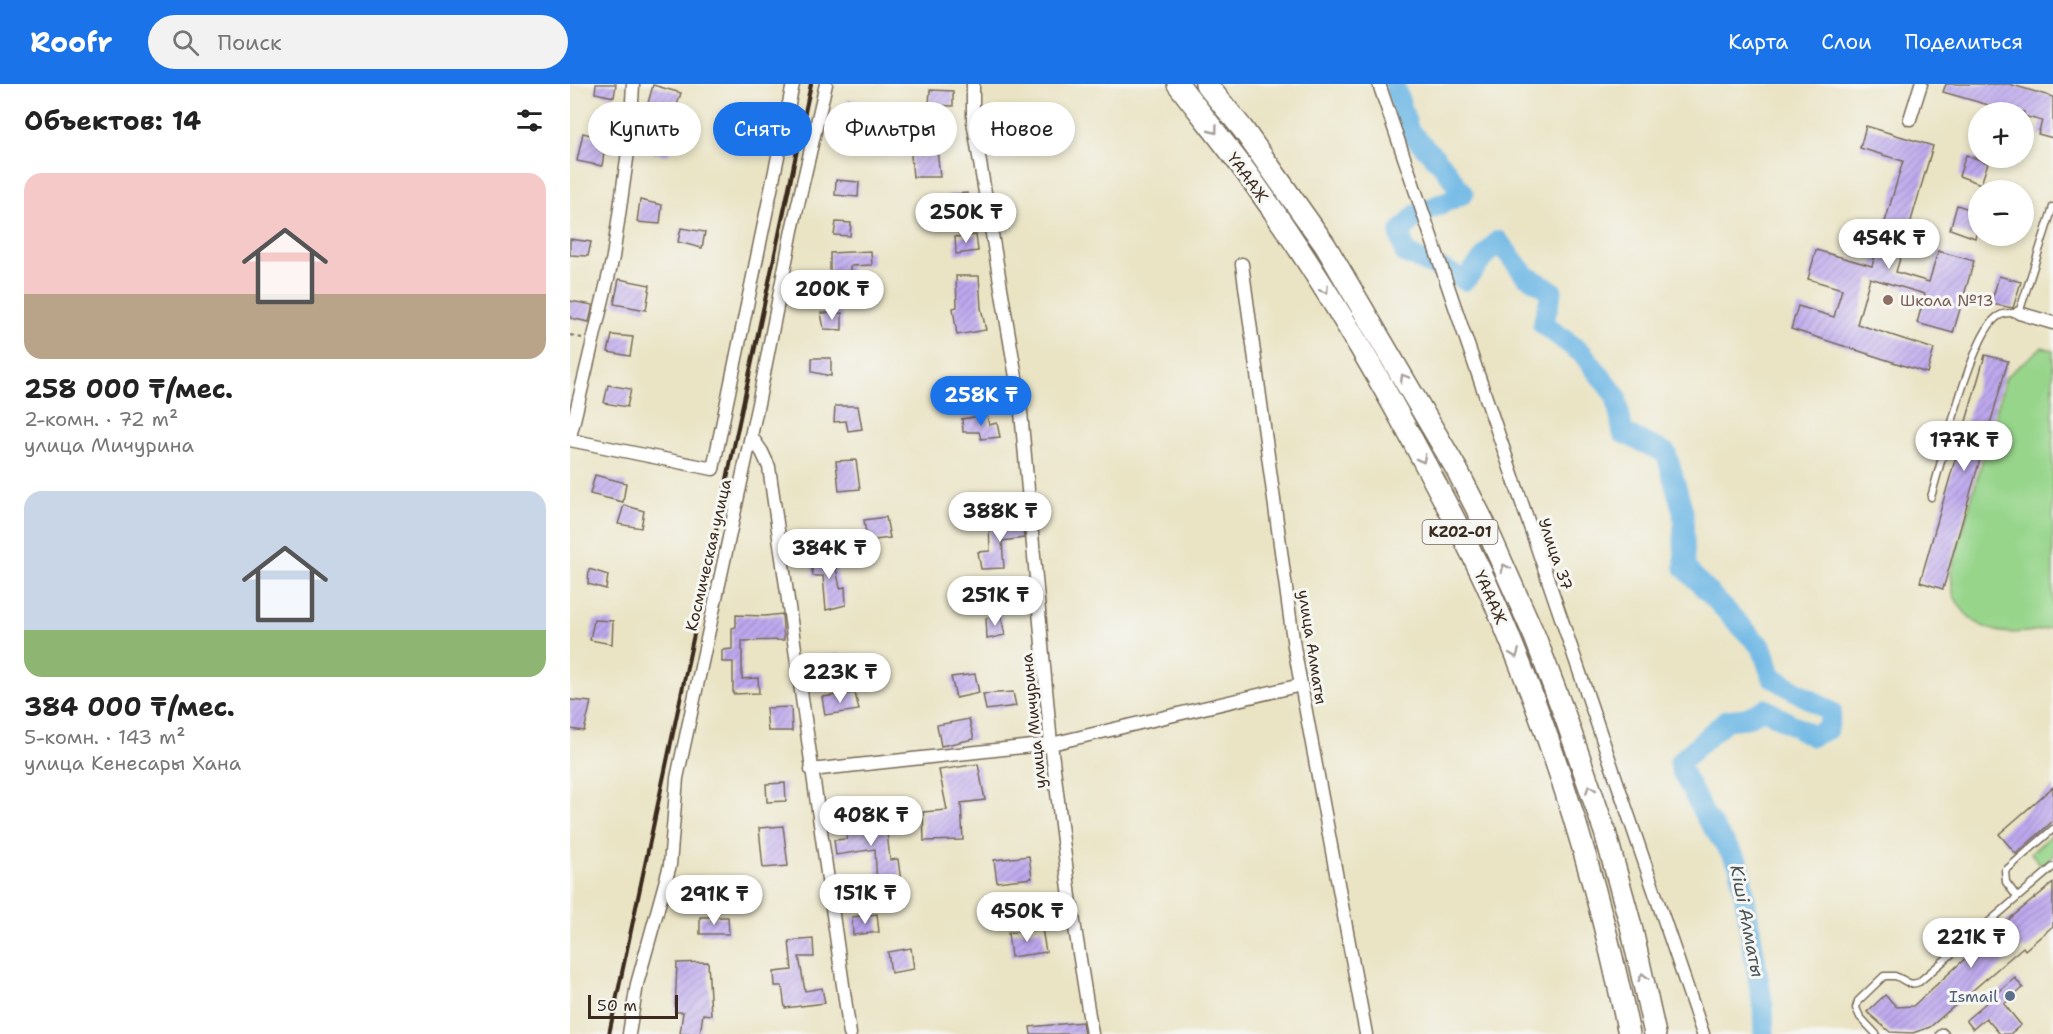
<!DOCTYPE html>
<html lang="ru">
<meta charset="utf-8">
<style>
:root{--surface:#fff;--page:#f2f2f2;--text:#222;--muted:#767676;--accent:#1a73e8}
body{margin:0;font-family:"Shantell Sans",sans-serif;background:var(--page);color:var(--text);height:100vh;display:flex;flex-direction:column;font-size:22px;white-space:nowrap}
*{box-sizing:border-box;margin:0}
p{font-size:20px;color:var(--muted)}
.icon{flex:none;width:33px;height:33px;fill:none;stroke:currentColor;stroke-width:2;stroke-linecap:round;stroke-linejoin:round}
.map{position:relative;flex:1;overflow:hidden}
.panel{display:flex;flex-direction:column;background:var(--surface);width:570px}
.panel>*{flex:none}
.top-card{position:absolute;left:18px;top:18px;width:570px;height:54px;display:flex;gap:12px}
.controls{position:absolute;left:1398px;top:18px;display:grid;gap:12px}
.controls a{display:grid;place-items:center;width:66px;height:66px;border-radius:50%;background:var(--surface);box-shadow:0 3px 9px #0003;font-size:30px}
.scale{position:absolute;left:18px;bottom:15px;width:90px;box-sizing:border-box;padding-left:6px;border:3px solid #3b2a1e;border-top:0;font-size:16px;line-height:21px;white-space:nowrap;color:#3b2a1e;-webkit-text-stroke:4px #f6f6f2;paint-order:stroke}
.price{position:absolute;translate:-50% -51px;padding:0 14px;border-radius:21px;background:#fff;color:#222;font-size:20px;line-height:39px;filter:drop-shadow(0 2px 3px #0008)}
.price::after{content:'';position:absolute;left:50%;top:36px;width:18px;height:14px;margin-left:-9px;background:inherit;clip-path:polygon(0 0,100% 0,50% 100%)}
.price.current{background:var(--accent);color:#fff}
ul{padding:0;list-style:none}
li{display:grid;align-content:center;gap:12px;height:318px;padding:0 24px}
li span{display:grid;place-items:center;height:186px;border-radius:18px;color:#555}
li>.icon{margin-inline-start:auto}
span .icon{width:108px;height:108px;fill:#fffc;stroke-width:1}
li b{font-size:26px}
h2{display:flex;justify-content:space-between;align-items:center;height:72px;padding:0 24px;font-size:26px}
.tag{padding:0 21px;border-radius:27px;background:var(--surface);box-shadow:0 3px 9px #0003;font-size:21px;line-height:54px}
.tag.current{background:var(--accent);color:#fff}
header{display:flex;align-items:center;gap:36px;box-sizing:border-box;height:84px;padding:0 30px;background:var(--accent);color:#fff}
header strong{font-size:28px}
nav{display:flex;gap:33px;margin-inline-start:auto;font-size:21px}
.search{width:420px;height:54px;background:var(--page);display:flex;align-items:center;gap:15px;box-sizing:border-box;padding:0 21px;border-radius:33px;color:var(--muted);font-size:22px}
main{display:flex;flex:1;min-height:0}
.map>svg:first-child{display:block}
.park{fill:#97d58b;stroke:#698054;stroke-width:1.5}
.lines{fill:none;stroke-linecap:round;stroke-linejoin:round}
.river{stroke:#6db7e5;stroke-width:21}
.building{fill:url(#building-hatch)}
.service-casing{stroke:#786b58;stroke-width:9}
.minor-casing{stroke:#786b58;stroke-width:15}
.motorway-casing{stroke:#786b58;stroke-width:24}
.path{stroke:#786b58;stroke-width:2;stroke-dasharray:4.5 4.5;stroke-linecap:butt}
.service{stroke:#fff;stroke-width:6}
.minor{stroke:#fff;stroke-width:12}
.motorway{stroke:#fff;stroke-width:21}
.rail{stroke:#3b2a1e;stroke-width:4}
.oneway{stroke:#a79f9a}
.education-dot{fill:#8d6e63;stroke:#f6f6f2;stroke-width:2}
.service-dot{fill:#5c6f8a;stroke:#f6f6f2;stroke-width:2}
.labels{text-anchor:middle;stroke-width:6;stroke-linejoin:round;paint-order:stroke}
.shield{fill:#f6f6f2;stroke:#73675e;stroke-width:1.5}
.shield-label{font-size:15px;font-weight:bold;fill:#3b2a1e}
.street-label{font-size:16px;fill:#3b2a1e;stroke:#f6f6f2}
.education-label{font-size:16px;fill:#785e54;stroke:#f6f6f2;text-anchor:start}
.service-label{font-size:16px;fill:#4e5e75;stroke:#f6f6f2;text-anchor:end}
.water-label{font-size:18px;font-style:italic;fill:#4a545a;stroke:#f6f6f2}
</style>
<header>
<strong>Roofr</strong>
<div class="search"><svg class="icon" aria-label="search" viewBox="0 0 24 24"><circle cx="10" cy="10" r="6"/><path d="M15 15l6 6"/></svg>Поиск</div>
<nav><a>Карта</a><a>Слои</a><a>Поделиться</a></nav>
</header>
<main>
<section class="panel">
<h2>Объектов: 14<svg class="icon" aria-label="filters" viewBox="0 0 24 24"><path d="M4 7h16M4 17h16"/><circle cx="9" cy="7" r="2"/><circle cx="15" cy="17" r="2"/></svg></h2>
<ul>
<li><span style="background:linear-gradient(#f6c9c9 65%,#b9a48a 0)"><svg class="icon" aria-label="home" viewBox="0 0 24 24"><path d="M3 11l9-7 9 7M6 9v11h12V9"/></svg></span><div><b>258 000 ₸/мес.</b><p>2-комн. · 72 m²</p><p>улица Мичурина</p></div></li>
<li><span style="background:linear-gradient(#c9d6e8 75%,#8fb573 0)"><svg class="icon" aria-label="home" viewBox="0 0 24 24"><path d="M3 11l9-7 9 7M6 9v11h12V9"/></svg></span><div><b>384 000 ₸/мес.</b><p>5-комн. · 143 m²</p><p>улица Кенесары Хана</p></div></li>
</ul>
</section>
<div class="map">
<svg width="1483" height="950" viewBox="0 0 1483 950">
<defs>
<pattern id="building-hatch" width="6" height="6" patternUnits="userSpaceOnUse" patternTransform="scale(1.5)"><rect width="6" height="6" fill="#bea9ef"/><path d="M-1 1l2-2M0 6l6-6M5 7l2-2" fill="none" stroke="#9c8ac1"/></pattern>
</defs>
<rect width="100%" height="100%" fill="#f6f6f2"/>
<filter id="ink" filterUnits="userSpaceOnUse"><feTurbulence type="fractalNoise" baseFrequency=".0167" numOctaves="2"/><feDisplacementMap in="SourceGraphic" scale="12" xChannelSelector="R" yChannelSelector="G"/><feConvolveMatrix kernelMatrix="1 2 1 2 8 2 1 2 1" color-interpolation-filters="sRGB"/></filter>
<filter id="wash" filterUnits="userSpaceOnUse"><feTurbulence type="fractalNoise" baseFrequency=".008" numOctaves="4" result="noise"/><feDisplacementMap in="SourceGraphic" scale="24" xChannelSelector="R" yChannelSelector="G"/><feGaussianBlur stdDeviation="1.35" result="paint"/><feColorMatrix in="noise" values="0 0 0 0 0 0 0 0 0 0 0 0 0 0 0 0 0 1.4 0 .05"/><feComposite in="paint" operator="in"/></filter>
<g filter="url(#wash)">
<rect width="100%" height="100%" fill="#eae4c5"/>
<g class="park">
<path d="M1472 263 1483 266V543C1445 553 1406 554 1385 514 1381 507 1382 495 1381 487L1436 293Z"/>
<path d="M1483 750V772L1472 782 1461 769Z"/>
</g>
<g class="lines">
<path class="river" d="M824 0 839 47 873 82 893 110 846 131 830 149 835 169 895 196 928 157 955 191 982 207 973 240 1013 270 1046 312 1053 349 1096 369 1113 427 1115 484 1192 564 1202 593 1261 628 1258 645 1242 652 1195 625 1176 634 1156 636 1110 678 1111 685 1135 732 1169 780 1193 923 1194 950"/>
</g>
<g id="blocks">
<g class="building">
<path d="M26 0H46L44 13 25 9Z"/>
<path d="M1376 0H1439L1483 13V54L1468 50 1472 37 1454 32V28H1443L1373 8Z"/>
<path d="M83 1 111 9 101 39 99 71 83 69 87 26 77 23Z"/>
<path d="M360 6 383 7V22L359 21Z"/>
<path d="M278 15 300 21 297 41 273 34Z"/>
<path d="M1296 42 1363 62 1326 188 1359 198 1368 167 1404 177 1383 249 1347 239 1355 210 1300 194 1287 240 1364 265 1357 289 1221 245 1228 222 1264 233 1272 205 1238 195 1246 166 1302 182 1333 77 1290 64Z"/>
<path d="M371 46 373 64 367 65 370 93H343L339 50Z"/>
<path d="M13 49 36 55 32 82 7 77Z"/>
<path d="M1396 71 1418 79 1411 100 1389 92Z"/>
<path d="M266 96 289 98 288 113 265 111Z"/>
<path d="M397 109 399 125 378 126 377 111Z"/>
<path d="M70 116 92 121 90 140 67 138Z"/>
<path d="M1387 121 1408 128V143L1405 154 1380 145Z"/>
<path d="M266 138 281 139 280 152 264 151Z"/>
<path d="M111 144 135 148 132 164 108 158Z"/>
<path d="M406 151 408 167 386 170 385 153Z"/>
<path d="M0 155 21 158 18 172 0 171Z"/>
<path d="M301 167 302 181 280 182V207H252V191H260V169Z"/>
<path d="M386 192H409L411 224 416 246 387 251 383 224 387 223Z"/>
<path d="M1429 192 1451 198 1443 224 1421 220Z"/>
<path d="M49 195 80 201 76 226 44 220Z"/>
<path d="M0 217 23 221 19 238 0 234Z"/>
<path d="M251 229H272V246L254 245Z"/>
<path d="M42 251 63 253 60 272 38 268Z"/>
<path d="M1415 271 1438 277 1373 505 1350 498Z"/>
<path d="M242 274H261V292L242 288Z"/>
<path d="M38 301 61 305 57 323 34 319Z"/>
<path d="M265 322H288L292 345 278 347 276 337 264 338Z"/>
<path d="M417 331 419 341 427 339 430 353 411 355 409 348H393L392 335Z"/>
<path d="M286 376 290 405 269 407 266 377Z"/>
<path d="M25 391 56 399 53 418 20 410Z"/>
<path d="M54 421 74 427 71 444 48 440Z"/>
<path d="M316 433 320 454 297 457 294 436Z"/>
<path d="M452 436 454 454 432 457 434 484 411 485 408 468 420 467 419 439Z"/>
<path d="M263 469 270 504 275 503 276 521 256 526 253 492H243L240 472Z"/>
<path d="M19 485 38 491 36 505 18 500Z"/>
<path d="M212 530 214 556 172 557V595L188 594 189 609 163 610V578H152V566L162 565V544L166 543V531L195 532Z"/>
<path d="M431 531 435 551 417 555 416 534Z"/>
<path d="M24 536 43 537 42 560 20 556Z"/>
<path d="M270 570 273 585 247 589 245 573Z"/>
<path d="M405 590 409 609 386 614 381 593Z"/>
<path d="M443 608 446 622 416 626 413 610Z"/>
<path d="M285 609 289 626 255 631 252 613Z"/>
<path d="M0 616 21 618 14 647 0 645Z"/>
<path d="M221 623 222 647H198L196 624Z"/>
<path d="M399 635 404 655 371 662 367 641Z"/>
<path d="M408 680 415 716 391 719 393 756 354 757 353 728 377 726 369 686Z"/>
<path d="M215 699 216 717 197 718 196 700Z"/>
<path d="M1483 703V737L1446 770 1429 750Z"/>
<path d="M311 732 314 749H317L320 776 328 775 331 798 307 803 305 765 266 771 264 756 277 755 275 737Z"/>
<path d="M213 742 218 782 193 784 189 744Z"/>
<path d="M459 772 462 794 427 798 424 776Z"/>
<path d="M1483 799V842L1455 866 1453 863 1360 943 1343 949 1320 948 1297 928 1315 911 1327 923 1343 922 1431 842Z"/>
<path d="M307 830 309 848 283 851 282 833Z"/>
<path d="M130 833H158L159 850H130Z"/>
<path d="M472 845 476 868 441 873 438 849Z"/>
<path d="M243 855 244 873H229L235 907 252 904 255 919 215 924 212 902H205L204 888 222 886 219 857Z"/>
<path d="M341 864 344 885 321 889 318 868Z"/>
<path d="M138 878 141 931 133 930 130 950H110L113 928H105L107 879Z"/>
<path d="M1445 894 1453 904 1434 920 1451 941 1440 950H1430L1416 934 1403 945 1396 936Z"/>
<path d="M512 938 514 950H461L460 943Z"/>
</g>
</g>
</g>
<g filter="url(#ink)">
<use href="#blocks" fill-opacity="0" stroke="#786b58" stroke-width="1.5"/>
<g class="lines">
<defs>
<g id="service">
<path d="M1361 413C1372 377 1401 252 1427 233 1434 228 1441 229 1449 229L1483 123"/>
<path d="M1447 813 1436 798 1435 787 1483 745"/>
<path d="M1306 950 1290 933 1286 924 1288 917 1314 892C1318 892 1321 892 1325 892 1335 895 1338 903 1349 898L1483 783"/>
<path d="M1370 950 1373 948 1375 950"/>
</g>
<g id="minor">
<path d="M403 0V37L450 317 481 660 500 813 522 950"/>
<path d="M809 0 1133 950"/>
<path d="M1340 35 1351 0"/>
<path d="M672 180 724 563 796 950"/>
<path d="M1449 229 1483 239"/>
<path d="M181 352 192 368 199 383 280 950"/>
<path d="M0 353 43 173 60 54 63 0"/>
<path d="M0 356 143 385 223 0"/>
<path d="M241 686 481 660 731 601"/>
<path d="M59 950 67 900 100 781 107 694 189 315 222 146 256 0"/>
</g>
<g id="motorway">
<path d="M608 0C634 34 661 67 686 102 751 193 808 290 860 389 880 428 902 467 920 508 982 649 1028 799 1059 950"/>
<path d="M636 0 672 44 755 161 887 386 917 445 965 553 995 632 1035 748 1061 842 1085 950"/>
</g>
</defs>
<use href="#service" class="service-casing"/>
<use href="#minor" class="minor-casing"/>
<use href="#motorway" class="motorway-casing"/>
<path class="path" d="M0 251 12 254"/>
<use href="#service" class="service"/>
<use href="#minor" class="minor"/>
<use href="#motorway" class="motorway"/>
<path class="rail" d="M39 950 241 0"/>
</g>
<defs><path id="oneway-chevron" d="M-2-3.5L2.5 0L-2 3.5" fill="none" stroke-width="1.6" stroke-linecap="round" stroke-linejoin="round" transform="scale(1.5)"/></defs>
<g class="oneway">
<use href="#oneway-chevron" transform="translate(644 46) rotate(53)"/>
<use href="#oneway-chevron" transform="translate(755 206) rotate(58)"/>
<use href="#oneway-chevron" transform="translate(834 294) rotate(-120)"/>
<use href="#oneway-chevron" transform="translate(852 375) rotate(62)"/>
<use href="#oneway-chevron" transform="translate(935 484) rotate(-115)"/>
<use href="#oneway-chevron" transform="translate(945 570) rotate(69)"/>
<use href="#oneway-chevron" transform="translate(1020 705) rotate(-109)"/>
<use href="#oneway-chevron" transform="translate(1073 893) rotate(-103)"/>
</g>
</g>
<circle class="education-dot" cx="1318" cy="216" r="6"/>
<circle class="service-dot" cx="1440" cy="912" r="6"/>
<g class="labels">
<rect class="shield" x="852.5" y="436" width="75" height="24" rx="4.5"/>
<g class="shield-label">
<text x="890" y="453">KZ02-01</text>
</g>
<g class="street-label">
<text transform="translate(678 93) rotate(54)" y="6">ҮАААЖ</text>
<text transform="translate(986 470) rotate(71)" y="6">Улица 37</text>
<text transform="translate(138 471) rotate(-77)" y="6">Космическая улица</text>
<text transform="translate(921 513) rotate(66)" y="6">ҮАААЖ</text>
<text transform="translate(743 563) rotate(81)" y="6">улица Алматы</text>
<text transform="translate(463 637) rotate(-96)" y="6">улица Мичурина</text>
</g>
<g class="education-label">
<text x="1330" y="222">Школа №13</text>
</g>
<g class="service-label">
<text x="1428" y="918">Ismail</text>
</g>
<g class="water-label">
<text transform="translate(1177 837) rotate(79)" y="6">Кіші Алматы</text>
</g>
</g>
</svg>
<div class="controls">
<a>+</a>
<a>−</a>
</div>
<div class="scale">50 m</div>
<b class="price" style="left:396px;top:160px">250K ₸</b>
<b class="price" style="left:1319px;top:186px">454K ₸</b>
<b class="price" style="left:262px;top:237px">200K ₸</b>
<b class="price current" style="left:411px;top:343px">258K ₸</b>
<b class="price" style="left:1394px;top:388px">177K ₸</b>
<b class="price" style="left:430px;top:459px">388K ₸</b>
<b class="price" style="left:259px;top:496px">384K ₸</b>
<b class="price" style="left:425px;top:543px">251K ₸</b>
<b class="price" style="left:270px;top:620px">223K ₸</b>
<b class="price" style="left:301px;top:763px">408K ₸</b>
<b class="price" style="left:295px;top:841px">151K ₸</b>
<b class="price" style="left:144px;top:842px">291K ₸</b>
<b class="price" style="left:457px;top:859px">450K ₸</b>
<b class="price" style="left:1401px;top:885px">221K ₸</b>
<div class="top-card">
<a class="tag">Купить</a>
<a class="tag current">Снять</a>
<a class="tag">Фильтры</a>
<a class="tag">Новое</a>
</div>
</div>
</main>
